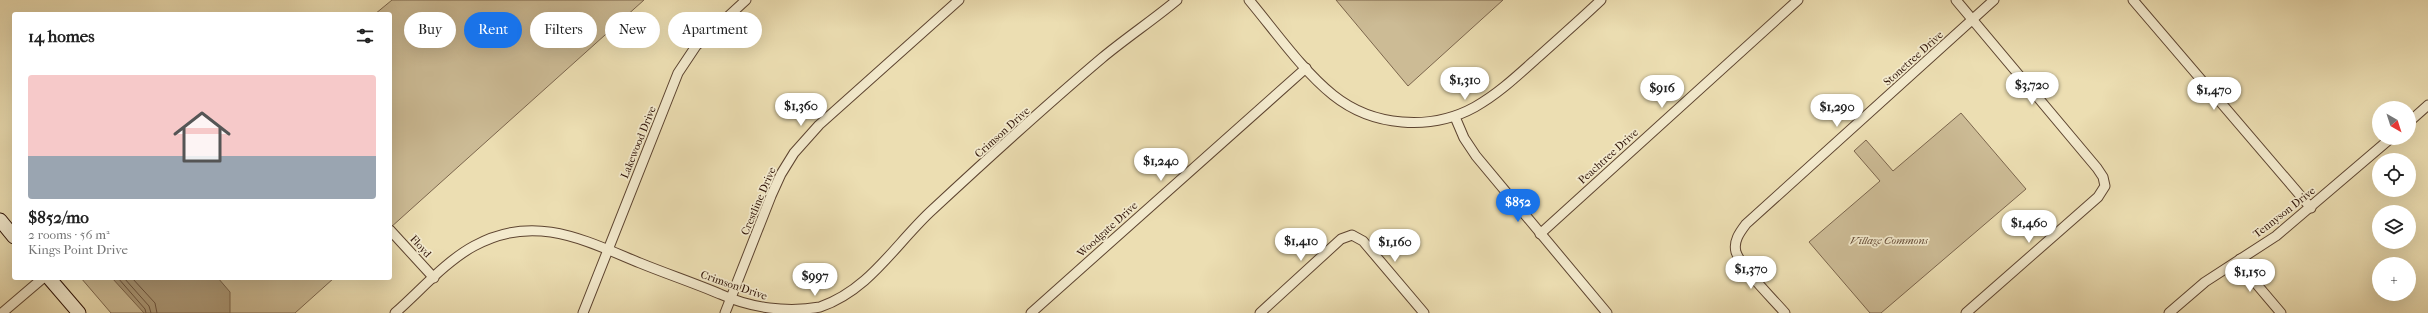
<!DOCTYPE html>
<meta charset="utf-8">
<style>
:root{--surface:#fff;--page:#f2f2f2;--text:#222;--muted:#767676;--accent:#1a73e8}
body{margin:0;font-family:"IM FELL French Canon",serif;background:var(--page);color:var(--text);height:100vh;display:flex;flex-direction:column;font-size:15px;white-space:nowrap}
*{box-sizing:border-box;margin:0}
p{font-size:13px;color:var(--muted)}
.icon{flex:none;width:22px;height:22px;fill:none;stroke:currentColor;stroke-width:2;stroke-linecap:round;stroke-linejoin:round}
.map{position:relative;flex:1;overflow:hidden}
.panel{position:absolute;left:12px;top:12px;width:380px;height:268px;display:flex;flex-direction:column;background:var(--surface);border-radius:4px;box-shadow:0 4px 16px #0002}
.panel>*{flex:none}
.guide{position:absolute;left:404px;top:12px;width:380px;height:36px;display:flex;gap:8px}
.needle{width:26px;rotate:141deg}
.fabs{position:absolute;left:2372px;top:101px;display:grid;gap:8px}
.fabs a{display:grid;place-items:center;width:44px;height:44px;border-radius:50%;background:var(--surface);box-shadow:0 4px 16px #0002;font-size:20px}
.price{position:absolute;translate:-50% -34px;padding:0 9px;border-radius:14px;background:#fff;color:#222;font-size:13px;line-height:26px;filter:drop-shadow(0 1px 2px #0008)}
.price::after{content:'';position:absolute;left:50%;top:24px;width:12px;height:9px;margin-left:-6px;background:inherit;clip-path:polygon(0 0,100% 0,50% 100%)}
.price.active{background:var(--accent);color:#fff}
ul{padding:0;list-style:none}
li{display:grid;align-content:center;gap:8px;height:212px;padding:0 16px}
li span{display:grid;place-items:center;height:124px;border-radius:4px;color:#555}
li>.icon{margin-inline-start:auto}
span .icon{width:72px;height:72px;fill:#fffc;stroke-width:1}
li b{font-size:17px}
h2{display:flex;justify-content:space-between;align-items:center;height:48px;padding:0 16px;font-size:17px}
.chip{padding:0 14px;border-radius:18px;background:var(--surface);box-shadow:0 4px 16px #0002;font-size:14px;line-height:36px}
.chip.active{background:var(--accent);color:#fff}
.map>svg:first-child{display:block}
.green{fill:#ccbb95;stroke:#7c664d}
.water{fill:#ab9877;stroke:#796249}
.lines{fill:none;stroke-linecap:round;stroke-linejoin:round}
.shore{stroke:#6c543e;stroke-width:1}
.minor-casing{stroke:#5d4430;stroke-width:11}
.secondary-casing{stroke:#2d1105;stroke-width:15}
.minor{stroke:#f3eacd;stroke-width:9}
.secondary{stroke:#f3eacd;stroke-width:13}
.labels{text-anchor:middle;stroke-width:3.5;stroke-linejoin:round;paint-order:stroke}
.street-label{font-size:11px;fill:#2d1105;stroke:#f3eacd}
.park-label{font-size:11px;font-style:italic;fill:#654c37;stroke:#f3eacd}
</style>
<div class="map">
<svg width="2428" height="313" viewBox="0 0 2428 313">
<rect width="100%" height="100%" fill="#ecdeb2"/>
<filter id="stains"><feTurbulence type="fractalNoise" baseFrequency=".005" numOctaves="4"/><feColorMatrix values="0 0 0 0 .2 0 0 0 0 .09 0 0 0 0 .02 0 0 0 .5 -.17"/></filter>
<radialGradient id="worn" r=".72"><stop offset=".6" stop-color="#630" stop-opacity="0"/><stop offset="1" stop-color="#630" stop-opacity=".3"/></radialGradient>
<g class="green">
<path d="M392 0H644L390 228V14H375Z"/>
<path d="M1336 0H1503L1408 86Z"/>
<path d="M1961 113 2026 189 1881 313H1870L1809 242 1880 181 1854 151 1866 140 1893 171Z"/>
<path d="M81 278H334L295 313H111Z"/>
</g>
<path class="water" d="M112 278H218L230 292V313H144Z"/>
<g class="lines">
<g class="shore">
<path d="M118 278 145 309 146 313"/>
<path d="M124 278 149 306 151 313"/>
<path d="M132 278 155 303 157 313"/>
</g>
<defs>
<g id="minor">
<path d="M1249 0C1275 31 1302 70 1333 95 1353 111 1377 120 1402 122 1462 127 1495 96 1536 59 1558 39 1580 20 1601 0"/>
<path d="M1956 0 2097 168 2103 177 2105 186 2098 197 1966 313"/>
<path d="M2133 0 2311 208"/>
<path d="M1455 117 1464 138 1476 156 1607 313"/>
<path d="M2409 122 2428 105"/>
<path d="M390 230 434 278"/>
<path d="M1540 234 1798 0"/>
<path d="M2240 259 2253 280 2281 313"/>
<path d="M2 313 43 278"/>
<path d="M395 313C419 292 446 261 474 246 534 213 584 240 640 263 667 274 694 283 720 294 751 308 787 313 820 307 869 290 894 246 930 212 986 160 1044 107 1102 58 1126 38 1153 20 1177 0"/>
<path d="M583 313 678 73 696 46 746 0"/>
<path d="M725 313 771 196 781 174 794 153 819 125 959 0"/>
<path d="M1031 313 1306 68"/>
<path d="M1260 313 1341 239 1352 235 1363 241 1424 313"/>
<path d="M1785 313C1773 299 1741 268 1736 252 1733 241 1740 232 1746 224L1994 0"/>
<path d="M2169 313 2205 282 2276 236 2391 138"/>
</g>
<g id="secondary">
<path d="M0 220 14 237"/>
<path d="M49 278 79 313"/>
</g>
</defs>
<use href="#minor" class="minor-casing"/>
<use href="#secondary" class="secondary-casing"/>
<use href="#minor" class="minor"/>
<use href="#secondary" class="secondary"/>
</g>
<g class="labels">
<g class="street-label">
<text transform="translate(1913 58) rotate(-42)" y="4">Stonetree Drive</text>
<text transform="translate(1002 132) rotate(-42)" y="4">Crimson Drive</text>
<text transform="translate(638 142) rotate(-68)" y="4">Lakewood Drive</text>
<text transform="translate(1608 156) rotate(-42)" y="4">Peachtree Drive</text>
<text transform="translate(758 201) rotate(-67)" y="4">Crestline Drive</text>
<text transform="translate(2284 212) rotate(-38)" y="4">Tennyson Drive</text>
<text transform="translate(1107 229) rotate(-42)" y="4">Woodgate Drive</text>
<text transform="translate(421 246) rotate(48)" y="4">Floyd</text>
<text transform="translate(734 285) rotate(19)" y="4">Crimson Drive</text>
</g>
<g class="park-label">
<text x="1889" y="244">Village Commons</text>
</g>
</g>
<rect width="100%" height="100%" filter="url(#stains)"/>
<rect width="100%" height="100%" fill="url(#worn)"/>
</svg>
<div class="fabs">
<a><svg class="needle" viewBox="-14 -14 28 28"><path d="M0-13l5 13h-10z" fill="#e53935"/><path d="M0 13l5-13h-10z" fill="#767676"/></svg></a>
<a><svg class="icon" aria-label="locate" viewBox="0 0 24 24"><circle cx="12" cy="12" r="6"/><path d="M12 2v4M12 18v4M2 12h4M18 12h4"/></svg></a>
<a><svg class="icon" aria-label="layers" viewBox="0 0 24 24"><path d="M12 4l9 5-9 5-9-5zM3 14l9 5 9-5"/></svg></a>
<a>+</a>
</div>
<b class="price" style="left:1465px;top:101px">$1,310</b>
<b class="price" style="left:2032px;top:106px">$3,720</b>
<b class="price" style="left:1662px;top:109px">$916</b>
<b class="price" style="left:2214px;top:111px">$1,470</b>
<b class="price" style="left:801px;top:127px">$1,360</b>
<b class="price" style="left:1837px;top:128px">$1,290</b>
<b class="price" style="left:1161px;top:182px">$1,240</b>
<b class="price active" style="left:1518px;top:223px">$852</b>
<b class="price" style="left:2029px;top:244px">$1,460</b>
<b class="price" style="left:1301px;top:262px">$1,410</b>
<b class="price" style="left:1395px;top:263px">$1,160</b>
<b class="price" style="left:1751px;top:290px">$1,370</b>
<b class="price" style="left:2250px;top:293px">$1,150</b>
<b class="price" style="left:815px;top:297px">$997</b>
<div class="guide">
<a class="chip">Buy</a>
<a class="chip active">Rent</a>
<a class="chip">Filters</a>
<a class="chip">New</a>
<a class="chip">Apartment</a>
</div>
<section class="panel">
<h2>14 homes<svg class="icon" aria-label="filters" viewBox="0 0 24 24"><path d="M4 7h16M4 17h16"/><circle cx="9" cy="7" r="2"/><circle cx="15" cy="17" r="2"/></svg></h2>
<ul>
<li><span style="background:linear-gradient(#f6c9c9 65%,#9aa5b1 0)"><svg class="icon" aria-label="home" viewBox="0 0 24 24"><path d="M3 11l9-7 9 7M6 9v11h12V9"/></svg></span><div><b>$852/mo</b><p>2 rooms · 56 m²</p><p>Kings Point Drive</p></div></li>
</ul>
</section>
</div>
